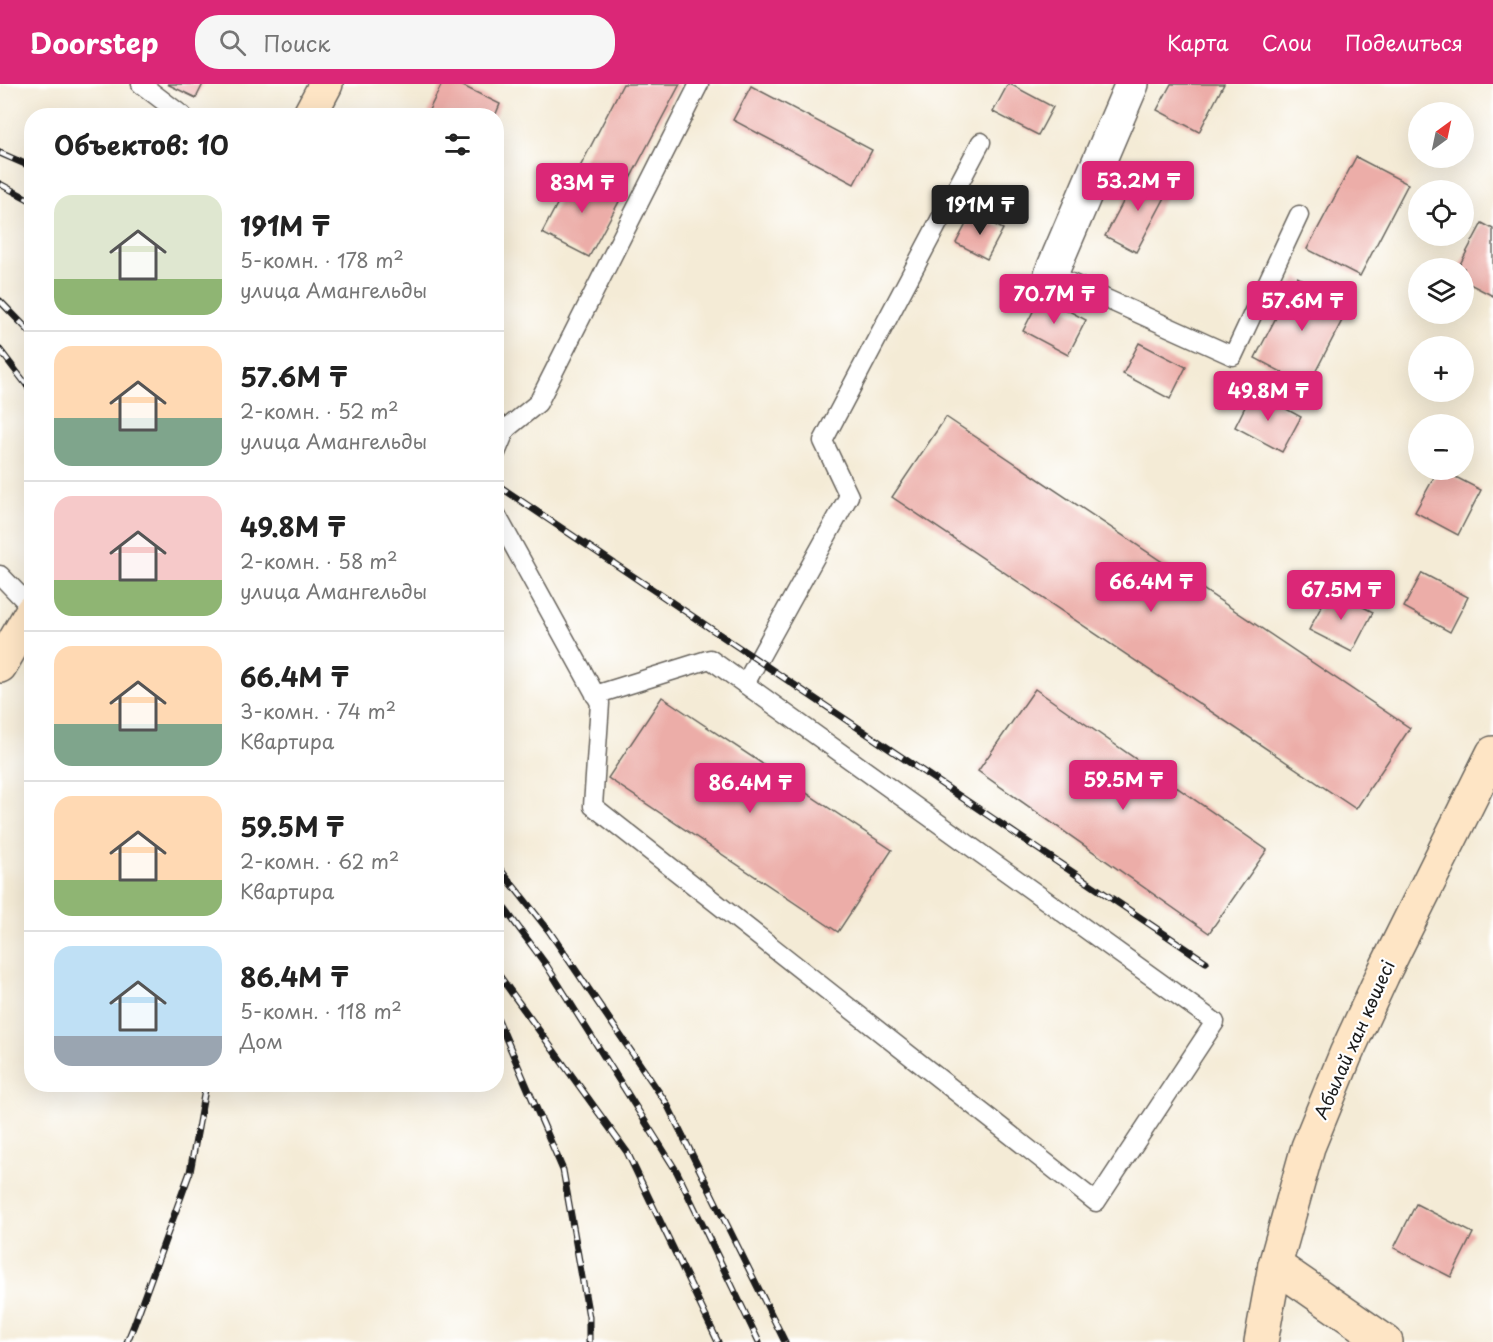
<!DOCTYPE html>
<html lang="ru">
<meta charset="utf-8">
<style>
:root{--surface:#fff;--page:#f6f6f6;--text:#222;--muted:#767676;--line:#e0e0e0;--accent:#db2777}
body{margin:0;font-family:"Playpen Sans",sans-serif;background:var(--page);color:var(--text);height:100vh;display:flex;flex-direction:column;font-size:22px;white-space:nowrap}
*{box-sizing:border-box;margin:0}
p{font-size:20px;color:var(--muted)}
.icon{flex:none;width:33px;height:33px;fill:none;stroke:currentColor;stroke-width:2;stroke-linecap:round;stroke-linejoin:round}
.map{position:relative;flex:1;overflow:hidden}
.drawer{position:absolute;left:24px;top:24px;width:480px;height:984px;display:flex;flex-direction:column;background:var(--surface);border-radius:24px;box-shadow:0 6px 24px #0002}
.drawer>*{flex:none}
.needle{width:39px;rotate:33deg}
.controls{position:absolute;left:1408px;top:18px;display:grid;gap:12px}
.controls a{display:grid;place-items:center;width:66px;height:66px;border-radius:50%;background:var(--surface);box-shadow:0 6px 24px #0002;font-size:30px}
.price{position:absolute;translate:-50% -51px;padding:0 14px;border-radius:6px;background:var(--accent);color:#fff;font-size:20px;line-height:39px;filter:drop-shadow(0 2px 3px #0008)}
.price::after{content:'';position:absolute;left:50%;top:36px;width:18px;height:14px;margin-left:-9px;background:inherit;clip-path:polygon(0 0,100% 0,50% 100%)}
.price.selected{background:#222;color:#fff}
ul{padding:0;list-style:none}
li{display:flex;align-items:center;gap:18px;height:150px;padding:0 30px}
li+li{border-top:2px solid var(--line)}
li span{display:grid;place-items:center;flex:none;width:168px;height:120px;border-radius:18px;color:#555}
li>.icon{margin-inline-start:auto}
span .icon{width:72px;height:72px;fill:#fffc;stroke-width:1}
li b{font-size:26px}
h2{display:flex;justify-content:space-between;align-items:center;height:72px;padding:0 30px;font-size:26px}
header{display:flex;align-items:center;gap:36px;box-sizing:border-box;height:84px;padding:0 30px;background:var(--accent);color:#fff}
header strong{font-size:28px}
nav{display:flex;gap:33px;margin-inline-start:auto;font-size:21px}
.search{width:420px;height:54px;background:var(--page);display:flex;align-items:center;gap:15px;box-sizing:border-box;padding:0 21px;border-radius:24px;color:var(--muted);font-size:22px}
.map>svg:first-child{display:block}
.building{fill:#ecada8}
.lines{fill:none;stroke-linecap:round;stroke-linejoin:round}
.lane-casing{stroke:#68645d;stroke-width:21}
.street-casing{stroke:#68645d;stroke-width:36}
.secondary-casing{stroke:#68645d;stroke-width:36}
.lane{stroke:#fff;stroke-width:18}
.street{stroke:#fff;stroke-width:33}
.secondary{stroke:#fee5c5;stroke-width:33}
.rail-casing{stroke:#1c1c1c;stroke-width:7}
.rail{stroke:#fff;stroke-width:4.5;stroke-dasharray:14;stroke-linecap:butt}
.labels{text-anchor:middle;stroke-width:4.5;stroke-linejoin:round;paint-order:stroke}
.street-label{font-size:18px;fill:#1c1c1c;stroke:#fff}
</style>
<header>
<strong>Doorstep</strong>
<div class="search"><svg class="icon" aria-label="search" viewBox="0 0 24 24"><circle cx="10" cy="10" r="6"/><path d="M15 15l6 6"/></svg>Поиск</div>
<nav><a>Карта</a><a>Слои</a><a>Поделиться</a></nav>
</header>
<div class="map">
<svg width="1493" height="1258" viewBox="0 0 1493 1258">
<rect width="100%" height="100%" fill="#fff"/>
<filter id="ink" filterUnits="userSpaceOnUse"><feTurbulence type="fractalNoise" baseFrequency=".0167" numOctaves="2"/><feDisplacementMap in="SourceGraphic" scale="12" xChannelSelector="R" yChannelSelector="G"/><feConvolveMatrix kernelMatrix="1 2 1 2 8 2 1 2 1" color-interpolation-filters="sRGB"/></filter>
<filter id="wash" filterUnits="userSpaceOnUse"><feTurbulence type="fractalNoise" baseFrequency=".008" numOctaves="4" result="noise"/><feDisplacementMap in="SourceGraphic" scale="24" xChannelSelector="R" yChannelSelector="G"/><feGaussianBlur stdDeviation="1.35" result="paint"/><feColorMatrix in="noise" values="0 0 0 0 0 0 0 0 0 0 0 0 0 0 0 0 0 1.4 0 .05"/><feComposite in="paint" operator="in"/></filter>
<g filter="url(#wash)">
<rect width="100%" height="100%" fill="#f4ebd6"/>
<g id="blocks">
<g class="building">
<path d="M167 0H203L196 14Z"/>
<path d="M442 0H459L500 20 495 32H434L428 28Z"/>
<path d="M623 0H680L624 106 580 83Z"/>
<path d="M1008 0H1010L1053 23 1038 51 993 28Z"/>
<path d="M1171 0H1224L1199 48 1157 26Z"/>
<path d="M751 2 872 66 854 100 733 36Z"/>
<path d="M1356 73 1408 100 1360 192 1307 165Z"/>
<path d="M574 88 622 112 589 173 542 149Z"/>
<path d="M1139 88 1170 104 1136 168 1105 152Z"/>
<path d="M972 129 1003 145 987 175 956 159Z"/>
<path d="M1482 139 1493 145V212L1464 197V184H1458Z"/>
<path d="M1297 193 1350 221 1308 302 1255 274Z"/>
<path d="M1041 212 1086 236 1068 271 1023 247Z"/>
<path d="M1139 259 1186 283 1170 315 1123 290Z"/>
<path d="M1253 307 1301 333 1282 368 1235 343Z"/>
<path d="M946 333 1410 644 1356 725 892 413Z"/>
<path d="M1438 386H1442L1481 406 1458 451 1415 428Z"/>
<path d="M1422 489 1468 513 1450 548 1404 523Z"/>
<path d="M1330 506 1373 528 1352 568 1309 546Z"/>
<path d="M1035 605 1267 766 1209 849 978 687Z"/>
<path d="M662 613 892 766 838 848 608 694Z"/>
<path d="M1416 1120 1473 1149 1451 1193 1394 1164Z"/>
</g>
</g>
</g>
<g filter="url(#ink)">
<use href="#blocks" fill-opacity="0" stroke="#68645d" stroke-width="1.5"/>
<g class="lines">
<defs>
<g id="lane">
<path d="M141 0 183 32"/>
<path d="M1051 190 1233 272 1299 131"/>
<path d="M506 345 538 319 699 0"/>
<path d="M496 369 506 345 498 340"/>
<path d="M496 430 600 619 593 722 1096 1118 1215 938 710 575 595 611"/>
<path d="M0 491 32 524"/>
<path d="M745 600 849 412 823 357 981 58"/>
</g>
<path id="street" d="M1051 190 1132 0"/>
<g id="secondary">
<path d="M309 32 326 0"/>
<path d="M0 582 32 527"/>
<path d="M1275 1181 1386 1258"/>
<path d="M1261 1258 1275 1181 1308 1063 1346 970 1382 892 1493 669"/>
</g>
</defs>
<use href="#lane" class="lane-casing"/>
<use href="#street" class="street-casing"/>
<use href="#secondary" class="secondary-casing"/>
<use href="#lane" class="lane"/>
<use href="#street" class="street"/>
<use href="#secondary" class="secondary"/>
<defs>
<g id="rail">
<path d="M0 69 32 83"/>
<path d="M0 100 32 117"/>
<path d="M0 217 32 250"/>
<path d="M0 266 32 308"/>
<path d="M496 400 1206 878"/>
<path d="M496 780 549 847 667 1020 785 1258"/>
<path d="M496 813 547 882 677 1088 759 1258"/>
<path d="M496 887 627 1068 718 1258"/>
<path d="M496 931 563 1086 589 1233V1258"/>
<path d="M127 1258 134 1241 190 1088 206 1000"/>
</g>
</defs>
<use href="#rail" class="rail-casing"/>
<use href="#rail" class="rail"/>
</g>
</g>
<g class="labels">
<g class="street-label">
<text transform="translate(1355 956) rotate(-66)" y="6">Абылай хан көшесі</text>
</g>
</g>
</svg>
<div class="controls">
<a><svg class="needle" viewBox="-14 -14 28 28"><path d="M0-13l5 13h-10z" fill="#e53935"/><path d="M0 13l5-13h-10z" fill="#767676"/></svg></a>
<a><svg class="icon" aria-label="locate" viewBox="0 0 24 24"><circle cx="12" cy="12" r="6"/><path d="M12 2v4M12 18v4M2 12h4M18 12h4"/></svg></a>
<a><svg class="icon" aria-label="layers" viewBox="0 0 24 24"><path d="M12 4l9 5-9 5-9-5zM3 14l9 5 9-5"/></svg></a>
<a>+</a>
<a>−</a>
</div>
<b class="price" style="left:1138px;top:128px">53.2M ₸</b>
<b class="price" style="left:582px;top:130px">83M ₸</b>
<b class="price selected" style="left:980px;top:152px">191M ₸</b>
<b class="price" style="left:1054px;top:241px">70.7M ₸</b>
<b class="price" style="left:1302px;top:248px">57.6M ₸</b>
<b class="price" style="left:1268px;top:338px">49.8M ₸</b>
<b class="price" style="left:1151px;top:529px">66.4M ₸</b>
<b class="price" style="left:1341px;top:537px">67.5M ₸</b>
<b class="price" style="left:1123px;top:727px">59.5M ₸</b>
<b class="price" style="left:750px;top:730px">86.4M ₸</b>
<section class="drawer">
<h2>Объектов: 10<svg class="icon" aria-label="filters" viewBox="0 0 24 24"><path d="M4 7h16M4 17h16"/><circle cx="9" cy="7" r="2"/><circle cx="15" cy="17" r="2"/></svg></h2>
<ul>
<li><span style="background:linear-gradient(#dfe7d0 70%,#8fb573 0)"><svg class="icon" aria-label="home" viewBox="0 0 24 24"><path d="M3 11l9-7 9 7M6 9v11h12V9"/></svg></span><div><b>191M ₸</b><p>5-комн. · 178 m²</p><p>улица Амангельды</p></div></li>
<li><span style="background:linear-gradient(#ffd9b3 60%,#7fa58c 0)"><svg class="icon" aria-label="home" viewBox="0 0 24 24"><path d="M3 11l9-7 9 7M6 9v11h12V9"/></svg></span><div><b>57.6M ₸</b><p>2-комн. · 52 m²</p><p>улица Амангельды</p></div></li>
<li><span style="background:linear-gradient(#f6c9c9 70%,#8fb573 0)"><svg class="icon" aria-label="home" viewBox="0 0 24 24"><path d="M3 11l9-7 9 7M6 9v11h12V9"/></svg></span><div><b>49.8M ₸</b><p>2-комн. · 58 m²</p><p>улица Амангельды</p></div></li>
<li><span style="background:linear-gradient(#ffd9b3 65%,#7fa58c 0)"><svg class="icon" aria-label="home" viewBox="0 0 24 24"><path d="M3 11l9-7 9 7M6 9v11h12V9"/></svg></span><div><b>66.4M ₸</b><p>3-комн. · 74 m²</p><p>Квартира</p></div></li>
<li><span style="background:linear-gradient(#ffd9b3 70%,#8fb573 0)"><svg class="icon" aria-label="home" viewBox="0 0 24 24"><path d="M3 11l9-7 9 7M6 9v11h12V9"/></svg></span><div><b>59.5M ₸</b><p>2-комн. · 62 m²</p><p>Квартира</p></div></li>
<li><span style="background:linear-gradient(#bfe0f5 75%,#9aa5b1 0)"><svg class="icon" aria-label="home" viewBox="0 0 24 24"><path d="M3 11l9-7 9 7M6 9v11h12V9"/></svg></span><div><b>86.4M ₸</b><p>5-комн. · 118 m²</p><p>Дом</p></div></li>
</ul>
</section>
</div>
